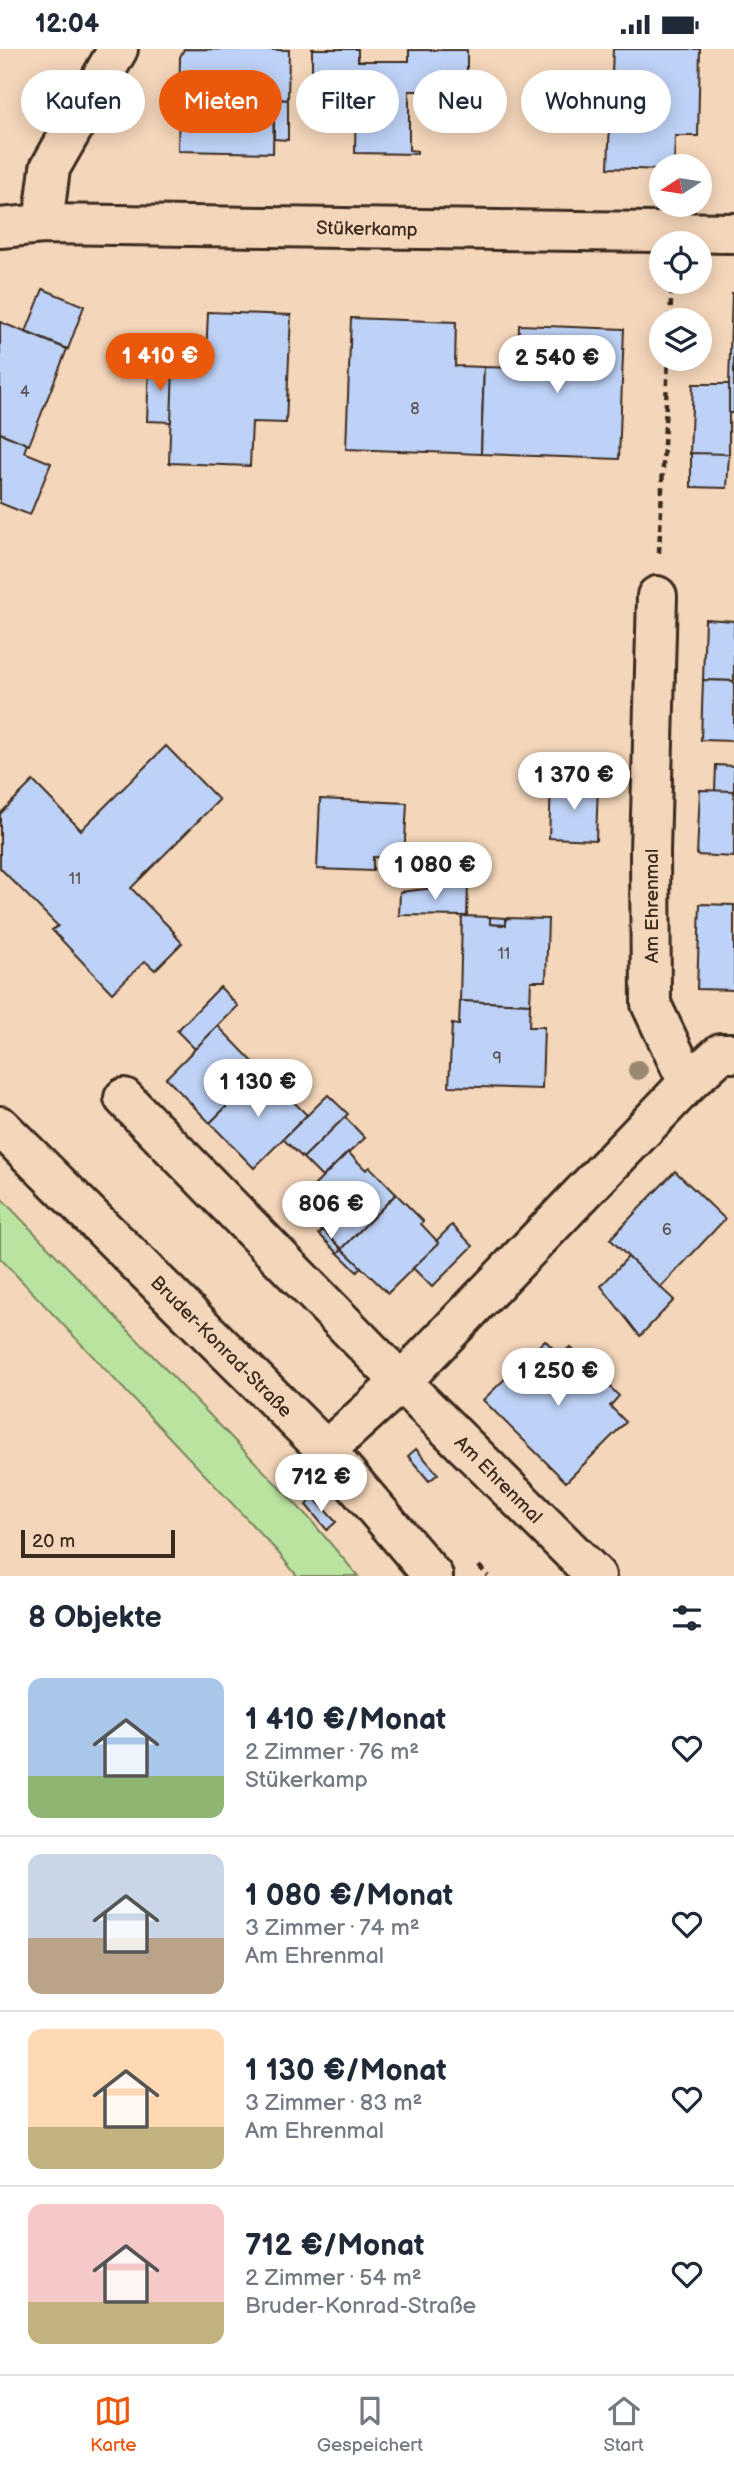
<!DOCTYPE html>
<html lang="de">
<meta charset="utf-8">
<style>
:root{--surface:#fff;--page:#f6f6f7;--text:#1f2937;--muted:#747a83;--line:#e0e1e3;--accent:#ea580c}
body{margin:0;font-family:"Balsamiq Sans",sans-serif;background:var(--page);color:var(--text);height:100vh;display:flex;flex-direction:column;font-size:26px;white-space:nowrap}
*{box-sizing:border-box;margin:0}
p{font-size:23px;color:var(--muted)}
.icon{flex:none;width:38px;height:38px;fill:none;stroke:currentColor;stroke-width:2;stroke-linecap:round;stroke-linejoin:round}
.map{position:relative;height:1527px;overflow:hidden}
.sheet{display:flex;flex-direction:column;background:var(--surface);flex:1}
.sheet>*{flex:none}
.top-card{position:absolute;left:21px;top:21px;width:693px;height:63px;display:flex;gap:14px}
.needle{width:46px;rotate:258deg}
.controls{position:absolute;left:649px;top:105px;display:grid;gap:14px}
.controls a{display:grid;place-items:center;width:63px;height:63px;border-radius:50%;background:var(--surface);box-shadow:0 4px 18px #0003;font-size:35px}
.scale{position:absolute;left:21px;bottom:18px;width:154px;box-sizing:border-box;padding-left:7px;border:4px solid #3b2a1e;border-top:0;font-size:19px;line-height:24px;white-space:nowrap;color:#3b2a1e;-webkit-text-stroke:5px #f4d6ba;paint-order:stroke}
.price{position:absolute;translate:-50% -60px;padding:0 16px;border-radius:24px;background:#fff;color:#222;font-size:23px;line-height:46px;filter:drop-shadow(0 2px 4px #0008)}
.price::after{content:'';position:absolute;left:50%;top:42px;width:21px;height:16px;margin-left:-10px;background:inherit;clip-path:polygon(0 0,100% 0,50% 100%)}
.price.on{background:var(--accent);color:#fff}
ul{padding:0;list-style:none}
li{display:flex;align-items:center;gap:21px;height:175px;padding:0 28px}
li+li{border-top:2px solid var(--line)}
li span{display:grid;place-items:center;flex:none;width:196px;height:140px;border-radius:14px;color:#555}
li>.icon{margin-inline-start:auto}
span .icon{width:84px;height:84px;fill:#fffc;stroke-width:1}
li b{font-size:30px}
h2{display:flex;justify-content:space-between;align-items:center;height:84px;padding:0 28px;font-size:30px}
.chip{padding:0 24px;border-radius:32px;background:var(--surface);box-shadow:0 4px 18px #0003;font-size:24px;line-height:63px}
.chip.on{background:var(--accent);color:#fff}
.status{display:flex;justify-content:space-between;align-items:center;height:49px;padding:0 35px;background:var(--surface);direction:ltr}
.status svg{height:19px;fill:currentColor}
.tab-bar{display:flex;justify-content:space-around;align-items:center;height:98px;border-top:2px solid var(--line);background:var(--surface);font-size:19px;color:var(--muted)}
.tab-bar a{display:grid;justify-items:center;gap:4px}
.tab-bar .on{color:var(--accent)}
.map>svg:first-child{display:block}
.green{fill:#bae3a0;stroke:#7a865f;stroke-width:2}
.building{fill:#bed2f7;stroke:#3b2a1e;stroke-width:2}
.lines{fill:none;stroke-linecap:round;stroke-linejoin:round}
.minor-casing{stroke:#3b2a1e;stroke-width:44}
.path{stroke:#3b2a1e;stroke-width:4.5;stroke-dasharray:7 5;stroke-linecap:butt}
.minor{stroke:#f4d6ba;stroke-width:38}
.tree{fill:#99876f}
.labels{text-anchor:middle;stroke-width:6;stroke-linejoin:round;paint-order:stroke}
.number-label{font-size:16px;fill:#5c5454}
.street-label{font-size:19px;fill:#3b2a1e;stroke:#f4d6ba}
</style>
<div class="status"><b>12:04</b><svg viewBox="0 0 49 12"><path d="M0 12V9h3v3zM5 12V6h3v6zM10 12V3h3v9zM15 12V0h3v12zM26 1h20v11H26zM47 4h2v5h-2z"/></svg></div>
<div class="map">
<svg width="734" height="1527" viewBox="0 0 734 1527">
<rect width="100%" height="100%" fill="#f4d6ba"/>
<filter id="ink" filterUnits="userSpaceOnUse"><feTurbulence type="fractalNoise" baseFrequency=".0143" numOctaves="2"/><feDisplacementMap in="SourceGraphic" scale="14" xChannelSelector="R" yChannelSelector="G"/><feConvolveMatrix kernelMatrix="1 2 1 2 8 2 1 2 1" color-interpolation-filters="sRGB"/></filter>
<g filter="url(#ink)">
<path class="green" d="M0 1148 308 1468 358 1527H297L276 1501 0 1209Z"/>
<g class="building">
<path d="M184 0 289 1 288 51 274 50 273 104 178 102 180 8Z"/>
<path d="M312 0H358V12H409V1H467V55H464V42H409V101L417 102V105L355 104 356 45 312 44Z"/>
<path d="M613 0H700L698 87H675L674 117H662V121L608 119Z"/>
<path d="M274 50 288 51V91L274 90Z"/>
<path d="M43 240 84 257 68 300 26 283Z"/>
<path d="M732 244H734V364H728Z"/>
<path d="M208 263 291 266 286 374 252 373 250 417 169 414 173 305 206 307Z"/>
<path d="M351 269 456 273 455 317 484 318 481 405 346 400Z"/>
<path d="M0 273 67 300 29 396 0 384Z"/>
<path d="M519 276 624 280 619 410 481 405 484 318 518 319Z"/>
<path d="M149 315 173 316 171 373 147 372Z"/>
<path d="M693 335H729V405H690Z"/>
<path d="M0 384 27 395 24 403 51 414 30 466 0 454Z"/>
<path d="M691 404 729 405 727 439 691 438Z"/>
<path d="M705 570 734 572V632L703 631Z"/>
<path d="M703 631 734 632V692L701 691Z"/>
<path d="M166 697 219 751 131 839 174 883 173 884 182 894 155 921 145 912 112 944 52 881 58 877 0 819V765L33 732 81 781Z"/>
<path d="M716 716 734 717V742H715Z"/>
<path d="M551 735 598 736 596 791 549 789Z"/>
<path d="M700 741 734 742V808L697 806Z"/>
<path d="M320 750 407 754 404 809 373 808V822L317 820Z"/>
<path d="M468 835 467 867 399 866 400 843Z"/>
<path d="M700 855 734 856V941L697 940Z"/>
<path d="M462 867 490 868V875L506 876V869L548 870 546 932H531L530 955 460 952Z"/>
<path d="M490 868 506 869V876L490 875Z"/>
<path d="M220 938 238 957 195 1000 177 982Z"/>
<path d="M460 952 530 955 529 978H544L542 1040 449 1037 452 975 459 976Z"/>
<path d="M218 977 262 1022 210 1074 166 1029Z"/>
<path d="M262 1022 307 1066 254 1119 210 1074Z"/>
<path d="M328 1046 348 1065 303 1109 283 1090Z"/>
<path d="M345 1068 365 1089 322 1128 303 1109Z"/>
<path d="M348 1103 366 1121 370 1118 396 1145 342 1200 297 1154Z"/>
<path d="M675 1122 725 1170 660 1239 610 1190Z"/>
<path d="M396 1145 423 1172 421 1175 439 1194 388 1244 342 1200Z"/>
<path d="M452 1176 473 1197 432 1238 413 1219 439 1194 436 1192Z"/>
<path d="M323 1181 342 1200 338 1204 319 1185Z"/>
<path d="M342 1200 361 1218 357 1223 338 1204Z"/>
<path d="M628 1208 674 1251 640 1287 601 1237Z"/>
<path d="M545 1291 560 1307 570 1298 619 1347 610 1357 626 1373 566 1433 483 1351Z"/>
<path d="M416 1400 438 1425 429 1432 408 1407Z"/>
<path d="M314 1449 336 1473 327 1481 306 1456Z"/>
</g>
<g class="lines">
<defs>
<g id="minor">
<path d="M43 175 50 119 118 0"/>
<path d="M0 179 43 175 734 184"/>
<path d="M657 547 650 803 651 955 688 1034"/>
<path d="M124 1049 401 1333 596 1527"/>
<path d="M0 1077 326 1401 433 1527"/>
<path d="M326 1401 401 1333 688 1034 721 1004H734"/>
</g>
</defs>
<use href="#minor" class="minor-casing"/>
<g class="path">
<path d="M670 271 672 233"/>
<path d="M659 504 668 310"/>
<path d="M479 1517 488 1527"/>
</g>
<use href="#minor" class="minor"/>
</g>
<circle class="tree" cx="638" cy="1021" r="10"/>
</g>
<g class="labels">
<g class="number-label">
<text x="25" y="348">4</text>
<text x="415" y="365">8</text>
<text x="75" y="835">11</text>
<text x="504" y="910">11</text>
<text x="497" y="1014">9</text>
<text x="667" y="1186">6</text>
</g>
<g class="street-label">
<text transform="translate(367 179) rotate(1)" y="7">Stükerkamp</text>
<text transform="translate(651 857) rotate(-90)" y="7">Am Ehrenmal</text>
<text transform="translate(222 1297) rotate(45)" y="7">Bruder-Konrad-Straße</text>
<text transform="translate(499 1430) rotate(45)" y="7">Am Ehrenmal</text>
</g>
</g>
</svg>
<div class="controls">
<a><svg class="needle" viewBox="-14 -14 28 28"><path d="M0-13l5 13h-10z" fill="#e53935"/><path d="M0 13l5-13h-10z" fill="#747a83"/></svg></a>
<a><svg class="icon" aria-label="locate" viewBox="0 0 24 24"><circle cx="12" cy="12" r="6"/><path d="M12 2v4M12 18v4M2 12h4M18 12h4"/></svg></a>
<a><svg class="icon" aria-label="layers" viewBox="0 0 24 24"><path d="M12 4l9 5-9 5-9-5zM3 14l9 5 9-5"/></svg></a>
</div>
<div class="scale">20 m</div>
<b class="price on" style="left:160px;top:344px">1 410 €</b>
<b class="price" style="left:557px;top:346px">2 540 €</b>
<b class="price" style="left:574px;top:763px">1 370 €</b>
<b class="price" style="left:435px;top:853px">1 080 €</b>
<b class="price" style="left:258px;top:1070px">1 130 €</b>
<b class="price" style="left:331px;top:1192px">806 €</b>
<b class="price" style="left:558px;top:1359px">1 250 €</b>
<b class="price" style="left:321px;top:1465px">712 €</b>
<div class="top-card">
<a class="chip">Kaufen</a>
<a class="chip on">Mieten</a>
<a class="chip">Filter</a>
<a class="chip">Neu</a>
<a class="chip">Wohnung</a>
</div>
</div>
<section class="sheet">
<h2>8 Objekte<svg class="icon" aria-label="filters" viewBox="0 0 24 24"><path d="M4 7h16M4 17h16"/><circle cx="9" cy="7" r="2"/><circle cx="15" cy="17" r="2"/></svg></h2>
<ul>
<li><span style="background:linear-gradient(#a9c7e8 70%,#8fb573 0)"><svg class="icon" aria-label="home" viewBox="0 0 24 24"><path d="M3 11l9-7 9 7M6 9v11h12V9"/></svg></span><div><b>1 410 €/Monat</b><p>2 Zimmer · 76 m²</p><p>Stükerkamp</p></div><svg class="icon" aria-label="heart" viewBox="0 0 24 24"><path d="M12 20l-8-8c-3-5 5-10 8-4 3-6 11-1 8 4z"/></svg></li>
<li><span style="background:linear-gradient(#c9d6e8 60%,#b9a48a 0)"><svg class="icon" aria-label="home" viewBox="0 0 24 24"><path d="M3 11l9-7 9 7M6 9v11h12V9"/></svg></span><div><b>1 080 €/Monat</b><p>3 Zimmer · 74 m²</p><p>Am Ehrenmal</p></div><svg class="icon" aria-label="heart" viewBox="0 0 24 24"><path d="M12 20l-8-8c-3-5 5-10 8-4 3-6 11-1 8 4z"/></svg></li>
<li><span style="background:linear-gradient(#ffd9b3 70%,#c2b280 0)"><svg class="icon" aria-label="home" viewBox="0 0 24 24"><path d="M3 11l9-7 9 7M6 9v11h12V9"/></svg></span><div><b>1 130 €/Monat</b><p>3 Zimmer · 83 m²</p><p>Am Ehrenmal</p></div><svg class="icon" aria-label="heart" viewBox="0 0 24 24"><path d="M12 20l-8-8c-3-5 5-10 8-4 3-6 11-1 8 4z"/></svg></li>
<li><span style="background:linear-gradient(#f6c9c9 70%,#c2b280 0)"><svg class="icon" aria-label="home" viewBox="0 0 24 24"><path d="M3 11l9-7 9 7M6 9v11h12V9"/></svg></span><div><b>712 €/Monat</b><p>2 Zimmer · 54 m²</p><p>Bruder-Konrad-Straße</p></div><svg class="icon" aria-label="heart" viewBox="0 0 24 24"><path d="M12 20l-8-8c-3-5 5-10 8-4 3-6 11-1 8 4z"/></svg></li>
</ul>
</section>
<nav class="tab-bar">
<a class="on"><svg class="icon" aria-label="map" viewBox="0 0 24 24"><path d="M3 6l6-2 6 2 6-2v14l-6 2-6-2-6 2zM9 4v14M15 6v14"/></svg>Karte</a>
<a><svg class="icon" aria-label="saved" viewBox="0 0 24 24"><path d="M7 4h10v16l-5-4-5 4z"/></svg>Gespeichert</a>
<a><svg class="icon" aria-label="home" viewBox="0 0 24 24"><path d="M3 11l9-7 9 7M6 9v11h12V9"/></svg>Start</a>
</nav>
